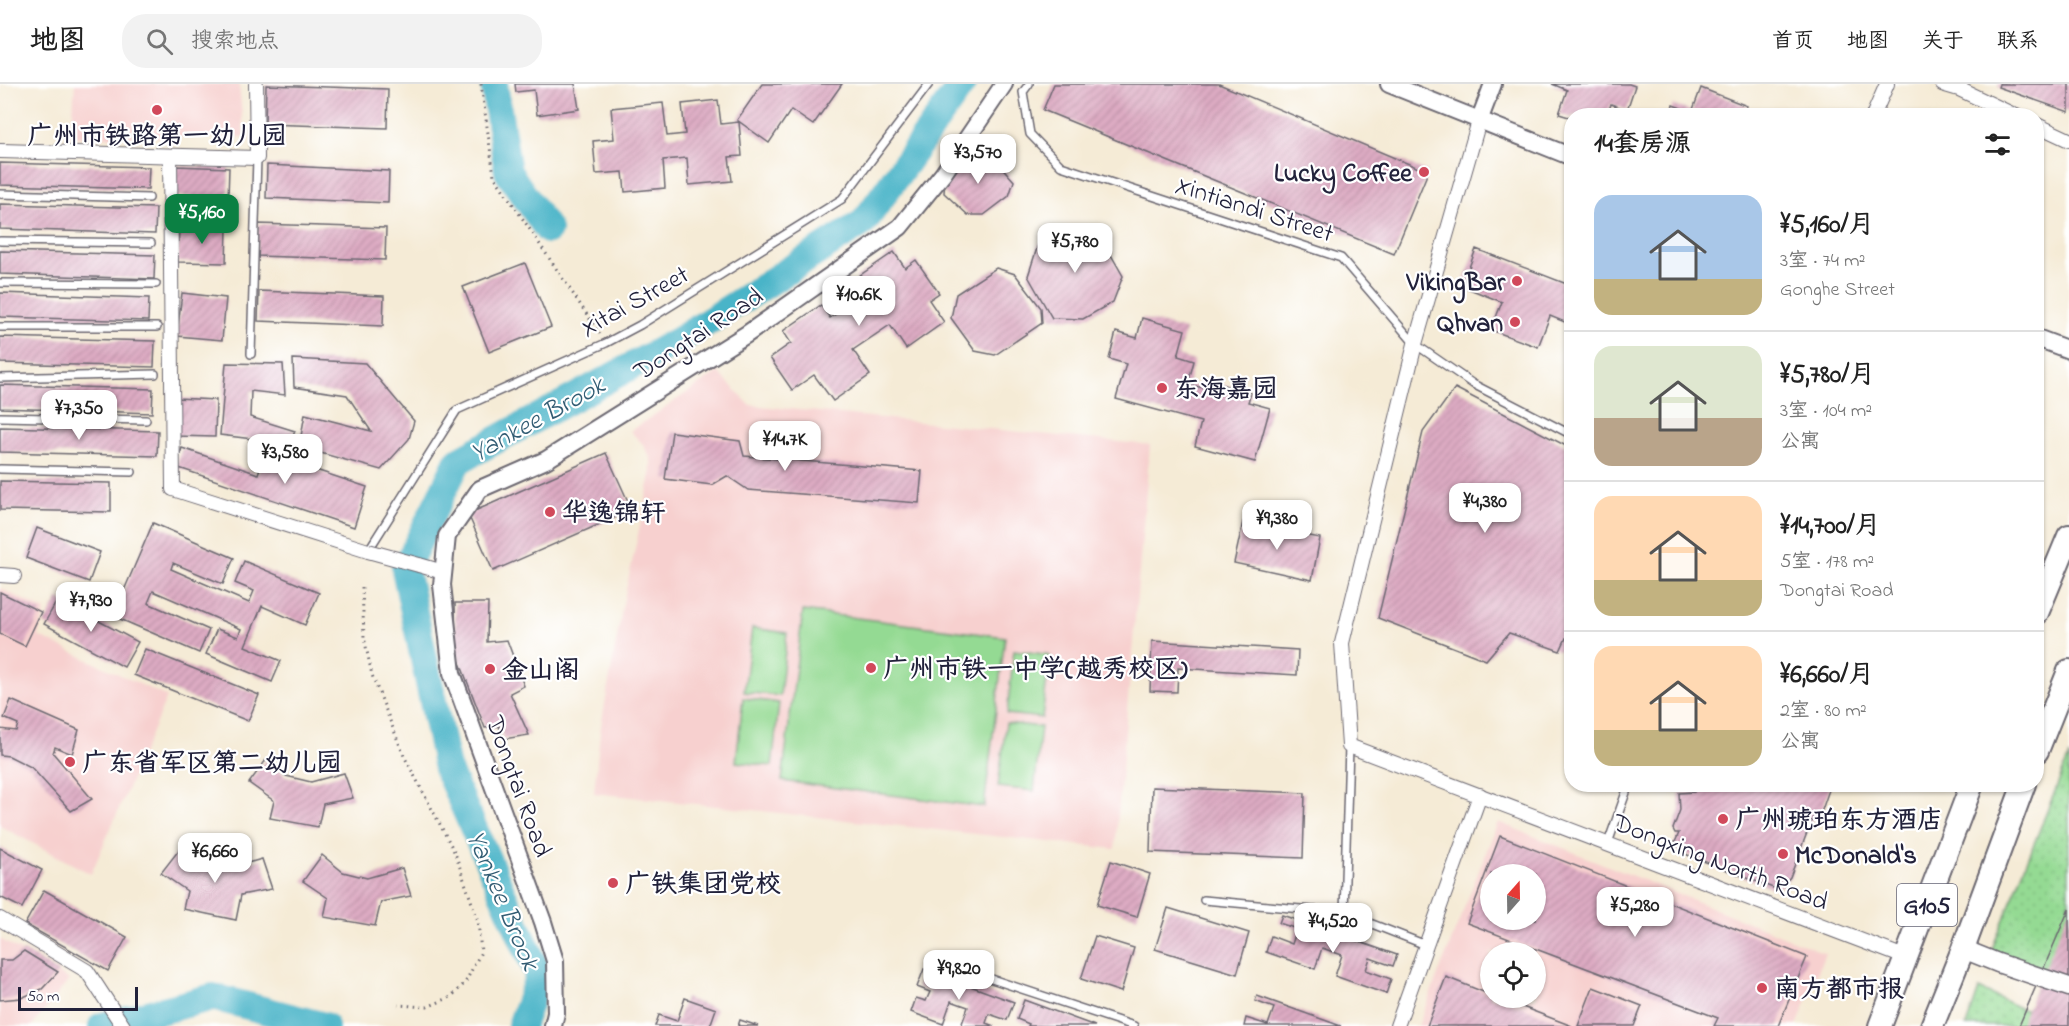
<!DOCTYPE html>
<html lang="zh">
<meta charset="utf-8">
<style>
:root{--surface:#fff;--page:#f2f2f2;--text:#222;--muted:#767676;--line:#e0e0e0;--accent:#0b8043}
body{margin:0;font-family:"Indie Flower","LXGW WenKai TC",sans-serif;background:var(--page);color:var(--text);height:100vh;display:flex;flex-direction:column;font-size:22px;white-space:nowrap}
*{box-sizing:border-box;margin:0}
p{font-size:20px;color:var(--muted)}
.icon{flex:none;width:33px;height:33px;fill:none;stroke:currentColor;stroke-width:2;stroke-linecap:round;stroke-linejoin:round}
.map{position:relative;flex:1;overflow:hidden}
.drawer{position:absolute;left:1564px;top:24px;width:480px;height:684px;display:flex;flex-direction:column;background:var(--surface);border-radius:24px;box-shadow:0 2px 4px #0004}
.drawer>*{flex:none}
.needle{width:39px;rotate:20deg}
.tools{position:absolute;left:1480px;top:780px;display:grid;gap:12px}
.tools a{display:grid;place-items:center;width:66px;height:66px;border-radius:50%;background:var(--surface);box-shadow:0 2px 4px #0004;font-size:30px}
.scale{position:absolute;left:18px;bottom:15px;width:120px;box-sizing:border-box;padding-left:6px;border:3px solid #22223b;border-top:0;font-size:16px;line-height:21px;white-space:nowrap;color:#22223b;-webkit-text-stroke:4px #fff;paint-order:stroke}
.price{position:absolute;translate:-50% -51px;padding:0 14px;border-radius:12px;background:#fff;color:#222;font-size:20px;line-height:39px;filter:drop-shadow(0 2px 3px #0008)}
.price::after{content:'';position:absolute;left:50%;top:36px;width:18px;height:14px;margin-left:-9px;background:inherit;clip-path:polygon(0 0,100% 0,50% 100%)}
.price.on{background:var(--accent);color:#fff}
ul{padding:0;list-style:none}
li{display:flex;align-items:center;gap:18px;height:150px;padding:0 30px}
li+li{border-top:2px solid var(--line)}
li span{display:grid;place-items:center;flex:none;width:168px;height:120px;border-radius:18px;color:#555}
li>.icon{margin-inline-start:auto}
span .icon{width:72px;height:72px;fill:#fffc;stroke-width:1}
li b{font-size:26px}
h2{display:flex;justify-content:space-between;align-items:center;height:72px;padding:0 30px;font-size:26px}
header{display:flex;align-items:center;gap:36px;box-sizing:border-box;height:84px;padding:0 30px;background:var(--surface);border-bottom:2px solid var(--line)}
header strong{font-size:28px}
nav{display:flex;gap:33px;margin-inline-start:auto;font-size:21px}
.search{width:420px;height:54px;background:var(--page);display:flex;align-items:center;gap:15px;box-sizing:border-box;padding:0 21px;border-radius:24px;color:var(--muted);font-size:22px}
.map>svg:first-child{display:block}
.built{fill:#f7d0cf;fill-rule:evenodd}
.park{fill:url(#park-dots);stroke:#5b7e67;stroke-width:1.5}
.garden{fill:#94da93;stroke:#5b7e67;stroke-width:1.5}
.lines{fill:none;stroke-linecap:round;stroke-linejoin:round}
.river{stroke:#4ab4c8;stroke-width:28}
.building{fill:url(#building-hatch);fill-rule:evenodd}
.service-casing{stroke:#6c6871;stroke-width:10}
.minor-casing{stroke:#6c6871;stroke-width:16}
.tertiary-casing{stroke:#6c6871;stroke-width:20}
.secondary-casing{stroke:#6c6871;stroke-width:21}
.trunk-casing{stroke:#6c6871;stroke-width:26}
.path{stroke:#6c6871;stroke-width:3;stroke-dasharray:1.5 4.5;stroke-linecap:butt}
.service{stroke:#fff;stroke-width:7}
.minor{stroke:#fff;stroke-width:14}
.tertiary{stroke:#fff;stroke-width:16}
.secondary{stroke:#fff;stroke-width:18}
.trunk{stroke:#fff;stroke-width:22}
.minor-bridge-casing{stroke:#6c6871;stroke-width:16;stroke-linecap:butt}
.minor-bridge{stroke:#fff;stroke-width:14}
.poi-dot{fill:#d1495b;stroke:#fff;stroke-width:2}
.labels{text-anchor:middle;stroke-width:4.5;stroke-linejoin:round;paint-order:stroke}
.shield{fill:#fff;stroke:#646476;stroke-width:1.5}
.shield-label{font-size:24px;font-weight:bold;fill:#22223b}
.poi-label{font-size:26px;font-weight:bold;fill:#22223b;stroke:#fff;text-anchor:start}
.street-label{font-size:26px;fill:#22223b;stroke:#fff}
.water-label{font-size:27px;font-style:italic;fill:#325c73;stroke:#fff}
</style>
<header>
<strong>地图</strong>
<div class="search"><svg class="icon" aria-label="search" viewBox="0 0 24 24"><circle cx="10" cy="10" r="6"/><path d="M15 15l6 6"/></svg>搜索地点</div>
<nav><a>首页</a><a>地图</a><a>关于</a><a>联系</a></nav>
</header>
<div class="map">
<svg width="2069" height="942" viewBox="0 0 2069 942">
<defs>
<pattern id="park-dots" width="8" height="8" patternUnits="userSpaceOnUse" patternTransform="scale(1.5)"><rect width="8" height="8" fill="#94da93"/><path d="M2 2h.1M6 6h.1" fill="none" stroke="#7fbb80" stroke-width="1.8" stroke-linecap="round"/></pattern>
<pattern id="building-hatch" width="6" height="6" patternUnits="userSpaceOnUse" patternTransform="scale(1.5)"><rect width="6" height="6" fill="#ddabc3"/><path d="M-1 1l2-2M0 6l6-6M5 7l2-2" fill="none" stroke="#bd93a8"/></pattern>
</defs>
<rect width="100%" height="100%" fill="#fff"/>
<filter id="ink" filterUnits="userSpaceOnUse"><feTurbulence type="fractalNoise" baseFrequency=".0167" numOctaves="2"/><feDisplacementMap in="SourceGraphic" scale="12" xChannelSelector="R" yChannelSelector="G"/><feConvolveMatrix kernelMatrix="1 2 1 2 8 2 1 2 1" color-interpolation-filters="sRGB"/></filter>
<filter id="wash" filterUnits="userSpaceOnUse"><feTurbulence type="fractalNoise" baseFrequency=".008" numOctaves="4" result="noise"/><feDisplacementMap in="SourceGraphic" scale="24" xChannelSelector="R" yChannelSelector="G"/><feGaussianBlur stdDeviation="1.35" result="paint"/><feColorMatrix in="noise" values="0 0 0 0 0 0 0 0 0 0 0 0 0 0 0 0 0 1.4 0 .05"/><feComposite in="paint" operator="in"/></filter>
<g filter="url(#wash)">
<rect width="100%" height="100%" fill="#f5ebd6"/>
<g class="built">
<path d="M75 0H239L244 53H71Z"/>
<path d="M718 288 750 321 1150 361 1115 765 594 709 600 648 623 520 651 391V375L642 359 630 347Z"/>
<path d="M0 504 45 527 38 552 167 613 91 790 0 742Z"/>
<path d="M1498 738 1825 869 1797 942H1418ZM1491 790H1536V836H1491ZM1491 868H1536V914H1491Z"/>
<path d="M0 855 69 896 32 942H0Z"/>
</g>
<g class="park">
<path d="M2069 672V896L1990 870Z"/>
<path d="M1979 905 2059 942H1966Z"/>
</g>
<g class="garden">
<path d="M803 527 1005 553 984 723 782 697Z"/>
<path d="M752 544 787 549 780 612 744 608Z"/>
<path d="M1014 566 1050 571 1042 634 1007 630Z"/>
<path d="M743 614 779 619 772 682 736 678Z"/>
<path d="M1006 639 1041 643 1034 707 998 703Z"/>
</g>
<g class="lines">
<g class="river">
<path d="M494 0 508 88 548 146"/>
<path d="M102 942 213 913 325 942"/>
<path d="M521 942 539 892 447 684 405 485 458 377 681 255 864 138 962 0"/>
</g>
</g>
<g id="blocks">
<g class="building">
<path d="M515 0H575L579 25 537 31 534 6 516 8Z"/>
<path d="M762 0H842L813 41 791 26 769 59 737 36Z"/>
<path d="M1054 0H1219L1428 88 1394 170 1043 26Z"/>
<path d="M1552 0H1629L1635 2 1627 26 1611 20 1607 32H1572V34L1559 30 1567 6Z"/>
<path d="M1999 0H2069V28L1998 3Z"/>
<path d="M266 1 388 5 387 44 265 40Z"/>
<path d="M1701 4 1747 22 1744 32H1669L1673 21 1692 28Z"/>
<path d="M718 16 721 40 739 38 742 72 729 73 732 97 689 101 687 74 663 76 665 104 625 108 623 88 596 90 593 57 614 55 611 24 663 19 667 52 685 50 682 20Z"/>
<path d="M975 68 990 70 1014 97 1009 112 984 131H968L944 109 945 94Z"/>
<path d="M0 79 149 83 148 105 0 101Z"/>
<path d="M267 81 389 87 388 119 266 114Z"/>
<path d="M176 82 229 84 228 114 175 112Z"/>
<path d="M0 120 156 124 155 150 0 145Z"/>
<path d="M258 140 386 144 385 176 257 172Z"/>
<path d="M179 142 227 144 226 179 178 178Z"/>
<path d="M1068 144 1098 148 1123 192 1113 218 1083 235 1052 234 1028 192 1038 161Z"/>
<path d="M1476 165 1572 202V241L1550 232 1538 263 1491 246 1502 218 1462 202Z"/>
<path d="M0 167 155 171 154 195 0 190Z"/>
<path d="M894 168 905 184 916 176 939 209 929 216 944 238 906 265 890 241 853 266 870 291 833 317 814 291 792 306 770 274 791 259 783 247 821 221 830 234 866 209 856 194Z"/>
<path d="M525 179 551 243 489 268 463 203Z"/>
<path d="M996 184 1015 190 1041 224 1042 239 995 271 975 267 951 234 956 210Z"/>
<path d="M259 207 384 212 383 242 258 237Z"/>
<path d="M0 209 149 214 148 237 0 233Z"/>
<path d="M182 209 226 214 222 256 177 252Z"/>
<path d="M1142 234 1185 246 1178 272 1194 277 1188 300 1218 308 1220 300 1251 309 1248 318 1270 324 1255 378 1195 362 1201 338 1116 315 1126 280 1109 275 1116 248 1137 254Z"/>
<path d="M0 253 155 257 154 283 0 279Z"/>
<path d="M293 275 365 279 414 337 409 355 381 386 299 363 305 330 371 347 347 311 294 303Z"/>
<path d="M226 279 283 280 285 311 251 307 250 333 295 347 287 367 253 355 220 351Z"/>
<path d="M0 301 153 305 152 329 0 324Z"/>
<path d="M1455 304 1572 365V556L1566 554 1560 567 1509 549 1486 576 1378 534 1423 348Z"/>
<path d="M176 314 216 316 215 353 175 352Z"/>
<path d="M0 343 158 347 157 372 0 368Z"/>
<path d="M672 348 740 357 744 372 922 387 919 419 748 406 727 392 712 401 665 395Z"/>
<path d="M182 364 258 390 265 369 367 403 354 443 176 383Z"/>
<path d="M606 369 632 426 493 487 468 430Z"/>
<path d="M0 397 111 399V428L0 426Z"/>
<path d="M1243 438 1320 454 1312 496 1234 479Z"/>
<path d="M153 439 234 474 223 500 173 479 171 485 249 519 254 507 235 499 244 477 319 509 305 541 262 522 245 562 281 577 272 598 206 570 217 545 238 553 241 545 153 507 148 519 209 546 199 569 113 532Z"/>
<path d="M37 444 100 468 89 498 26 474Z"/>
<path d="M0 508 41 528 25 562 0 550Z"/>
<path d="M58 515 138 558 124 583 44 540Z"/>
<path d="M455 519H488L487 558 507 556 524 602 510 609 529 651 504 655 499 642 485 644 456 568Z"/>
<path d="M1152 557 1298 566 1297 591 1178 584 1177 608 1150 607Z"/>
<path d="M145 565 259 611 248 637 134 591Z"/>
<path d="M11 616 79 646 72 670 55 663 53 669 92 715 71 727 31 683 9 672 0 671V645L16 647 18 640 4 634Z"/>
<path d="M266 676 286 692 311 698 344 689 353 714 323 720 318 743 270 734 274 717 249 699Z"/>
<path d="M1697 700H1831L1821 729 1815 728 1790 793 1783 801 1773 804 1672 765 1679 749H1675L1673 745 1680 726 1679 709 1694 708Z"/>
<path d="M1152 703 1305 709 1303 774 1150 768Z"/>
<path d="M1500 752 1807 873 1778 942H1714L1718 934 1467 839ZM1491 790H1536V836H1491Z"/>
<path d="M182 762 203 779 226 785 262 775 272 805 241 811 236 836 183 825 187 807 161 789Z"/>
<path d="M0 764 42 786 22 824 0 813Z"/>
<path d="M322 771 343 788 367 794 402 784 411 812 381 818 375 842 324 833 328 814 303 797Z"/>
<path d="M1111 777 1150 790 1137 833 1097 821Z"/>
<path d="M44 806 127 853 108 887 25 840Z"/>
<path d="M1168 824 1249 849 1237 890 1155 865Z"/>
<path d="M2069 825V942H2019Z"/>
<path d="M1282 831 1397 871 1393 882 1370 874 1366 886 1391 895 1386 910 1335 892 1342 871 1322 864 1315 885 1266 868 1271 852 1292 860 1297 845 1279 839Z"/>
<path d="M1095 852 1134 864 1121 908 1081 895Z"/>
<path d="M24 867 58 888 42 905 21 914 0 916V876H12Z"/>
<path d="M924 885 1014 918 1007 936 989 930 986 939 994 942H961L968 923 951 917 943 940 911 928 916 914 926 917 930 908 917 903Z"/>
<path d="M1446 893 1491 911V914H1499L1572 942H1427Z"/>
<path d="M1593 903 1642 922 1634 942H1578Z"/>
<path d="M1257 912 1341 942H1244L1246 934 1268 941 1274 924 1255 917Z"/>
<path d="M685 914 716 925 710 942H655L659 931 677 937Z"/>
<path d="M1024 916 1095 942H1028L1029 940 1017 935Z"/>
<path d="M740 936 758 942H738Z"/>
</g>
</g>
</g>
<g filter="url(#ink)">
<use href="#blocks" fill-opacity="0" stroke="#6c6871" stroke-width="1.5"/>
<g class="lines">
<defs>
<g id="service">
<path d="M1029 0 1023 8 1030 50 1061 82 1341 174 1415 260 1473 300 1572 351"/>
<path d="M0 110 149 114"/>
<path d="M0 157 151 159"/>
<path d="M0 199 156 200"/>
<path d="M0 243H157"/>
<path d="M251 270 257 74"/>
<path d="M0 294 155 290"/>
<path d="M0 333 146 336"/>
<path d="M0 385 132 388"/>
<path d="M368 467 457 326 606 259 640 241 842 115 929 0"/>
<path d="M1608 759 1629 700"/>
<path d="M1204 816 1344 829 1426 861"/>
<path d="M1344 829 1349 662"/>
<path d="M937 877 1134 942"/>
</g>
<g id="minor">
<path d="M1942 0 1959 5 2016 32"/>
<path d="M1873 32 1887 0"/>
<path d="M1479 37 1415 260 1342 559 1349 662 1907 874"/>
<path d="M2037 41 2069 56"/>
<path d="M0 67 257 74 256 0"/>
<path d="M170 72 173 405 368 467"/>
<path d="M419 481 443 488"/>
<path d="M0 491 14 492"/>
<path d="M0 835 87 887 123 942"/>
<path d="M1397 942 1480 711"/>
</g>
<g id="tertiary">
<path d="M1389 0 1572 73"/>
<path d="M1479 37 1493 0"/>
<path d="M2037 254 2069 266"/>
<path d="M553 942 556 929 555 877 543 838 452 589 442 501 447 452 480 405 546 376 747 250 900 143 943 90 1004 0"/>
</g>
<path id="secondary" d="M1963 865 1998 879 2069 903"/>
<g id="trunk">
<path d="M2037 529 2069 452"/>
<path d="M2037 667 2069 587"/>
<path d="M1880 942 1972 700"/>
<path d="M1932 942 1963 865 2024 700"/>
</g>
</defs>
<use href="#service" class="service-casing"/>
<use href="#minor" class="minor-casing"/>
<use href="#tertiary" class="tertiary-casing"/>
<use href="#secondary" class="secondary-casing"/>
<use href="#trunk" class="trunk-casing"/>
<g class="path">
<path d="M481 0 494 92 600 250"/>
<path d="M362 503 364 553 372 591 404 672 455 769 478 837 481 868 465 899 451 913 427 923 398 921"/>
</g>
<use href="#service" class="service"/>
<use href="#minor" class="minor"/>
<use href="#tertiary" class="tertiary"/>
<use href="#secondary" class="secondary"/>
<use href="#trunk" class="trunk"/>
<defs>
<path id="minor-bridge" d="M368 467 419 481"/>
</defs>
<use href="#minor-bridge" class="minor-bridge-casing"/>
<use href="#minor-bridge" class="minor-bridge"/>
</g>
</g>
<g class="poi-dot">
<circle cx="157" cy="26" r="6"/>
<circle cx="1424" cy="88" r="6"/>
<circle cx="1517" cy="197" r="6"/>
<circle cx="1515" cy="238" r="6"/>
<circle cx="1162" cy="304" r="6"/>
<circle cx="550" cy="428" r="6"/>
<circle cx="871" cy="584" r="6"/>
<circle cx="490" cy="585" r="6"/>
<circle cx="70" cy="678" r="6"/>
<circle cx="1723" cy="735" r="6"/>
<circle cx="1783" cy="770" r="6"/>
<circle cx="613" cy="799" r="6"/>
<circle cx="1762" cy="904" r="6"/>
</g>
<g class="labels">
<rect class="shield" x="1897" y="800" width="60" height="42" rx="4.5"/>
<g class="shield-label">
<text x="1927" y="829">G105</text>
</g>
<g class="poi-label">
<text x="157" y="60" text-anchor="middle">广州市铁路第一幼儿园</text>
<text x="1412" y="97" text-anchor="end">Lucky Coffee</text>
<text x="1505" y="206" text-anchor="end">VikingBar</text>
<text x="1503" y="247" text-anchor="end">Qhvan</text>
<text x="1174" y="313">东海嘉园</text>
<text x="562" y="437">华逸锦轩</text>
<text x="883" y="593">广州市铁一中学(越秀校区)</text>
<text x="502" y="594">金山阁</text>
<text x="82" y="687">广东省军区第二幼儿园</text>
<text x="1735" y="744">广州琥珀东方酒店</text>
<text x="1795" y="779">McDonald's</text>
<text x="625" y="808">广铁集团党校</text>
<text x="1774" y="913">南方都市报</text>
</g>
<g class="street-label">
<text transform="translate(1255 124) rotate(18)" y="9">Xintiandi Street</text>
<text transform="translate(634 216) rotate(-29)" y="9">Xitai Street</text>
<text transform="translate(698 249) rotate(-33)" y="9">Dongtai Road</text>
<text transform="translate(520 702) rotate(70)" y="9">Dongtai Road</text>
<text transform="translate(1721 777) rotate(21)" y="9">Dongxing North Road</text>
</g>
<g class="water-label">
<text transform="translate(537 334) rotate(-29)" y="9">Yankee Brook</text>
<text transform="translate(504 816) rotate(67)" y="9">Yankee Brook</text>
</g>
</g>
</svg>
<div class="tools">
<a><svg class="needle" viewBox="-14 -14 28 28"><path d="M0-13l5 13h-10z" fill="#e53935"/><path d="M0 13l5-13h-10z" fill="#767676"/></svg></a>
<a><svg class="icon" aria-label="locate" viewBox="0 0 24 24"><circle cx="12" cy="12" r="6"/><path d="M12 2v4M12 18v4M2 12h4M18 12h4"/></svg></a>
</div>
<div class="scale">50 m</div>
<b class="price" style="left:978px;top:101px">¥3,570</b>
<b class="price on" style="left:202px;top:161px">¥5,160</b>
<b class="price" style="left:1075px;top:190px">¥5,780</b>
<b class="price" style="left:859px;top:243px">¥10.6K</b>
<b class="price" style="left:79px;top:357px">¥7,350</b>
<b class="price" style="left:785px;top:388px">¥14.7K</b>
<b class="price" style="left:285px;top:401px">¥3,580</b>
<b class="price" style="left:1485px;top:450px">¥4,380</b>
<b class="price" style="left:1277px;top:467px">¥9,380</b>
<b class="price" style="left:91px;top:549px">¥7,930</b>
<b class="price" style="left:215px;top:800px">¥6,660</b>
<b class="price" style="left:1635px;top:854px">¥5,280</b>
<b class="price" style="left:1333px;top:870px">¥4,520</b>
<b class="price" style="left:959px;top:917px">¥9,820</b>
<section class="drawer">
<h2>14套房源<svg class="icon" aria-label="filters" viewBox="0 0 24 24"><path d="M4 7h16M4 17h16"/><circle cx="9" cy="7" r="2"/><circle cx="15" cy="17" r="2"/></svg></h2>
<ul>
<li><span style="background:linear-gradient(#a9c7e8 70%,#c2b280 0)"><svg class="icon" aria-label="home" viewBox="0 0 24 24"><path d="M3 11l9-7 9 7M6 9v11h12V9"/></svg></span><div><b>¥5,160/月</b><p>3室 · 74 m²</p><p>Gonghe Street</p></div></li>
<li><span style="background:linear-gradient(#dfe7d0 60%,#b9a48a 0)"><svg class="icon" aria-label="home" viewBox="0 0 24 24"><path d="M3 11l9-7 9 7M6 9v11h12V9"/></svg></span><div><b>¥5,780/月</b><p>3室 · 104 m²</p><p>公寓</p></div></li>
<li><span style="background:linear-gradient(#ffd9b3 70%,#c2b280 0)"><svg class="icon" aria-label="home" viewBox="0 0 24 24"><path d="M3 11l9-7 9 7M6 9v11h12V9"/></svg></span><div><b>¥14,700/月</b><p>5室 · 178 m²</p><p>Dongtai Road</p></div></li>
<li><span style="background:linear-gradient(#ffd9b3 70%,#c2b280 0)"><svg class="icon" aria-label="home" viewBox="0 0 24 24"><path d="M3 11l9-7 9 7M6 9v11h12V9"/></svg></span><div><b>¥6,660/月</b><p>2室 · 80 m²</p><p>公寓</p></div></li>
</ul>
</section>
</div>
